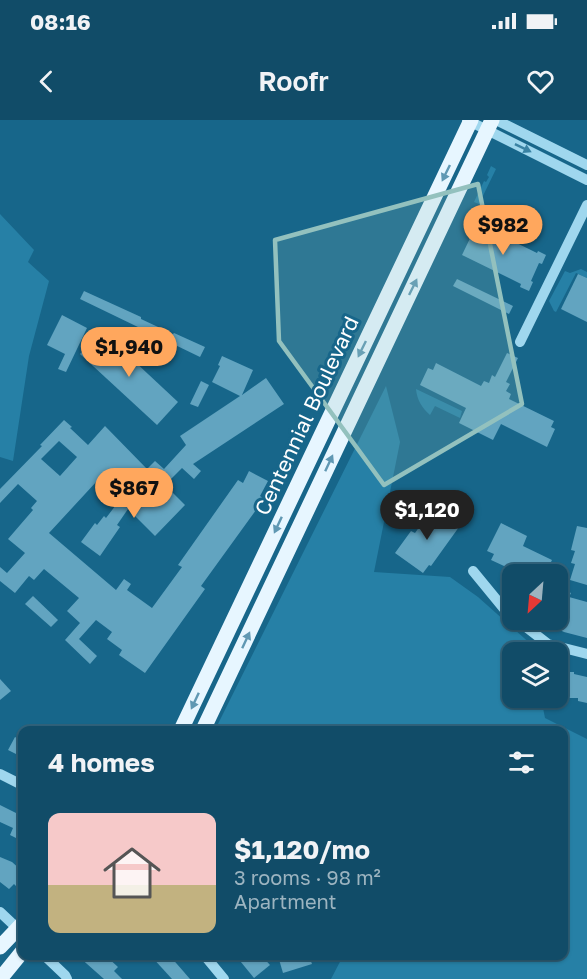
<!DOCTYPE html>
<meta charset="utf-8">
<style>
:root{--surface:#114c68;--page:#1a536e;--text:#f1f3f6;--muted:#9cb4c0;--line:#30637c;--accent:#ffa75d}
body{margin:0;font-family:"Golos Text",sans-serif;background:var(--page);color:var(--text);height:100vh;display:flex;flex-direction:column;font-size:22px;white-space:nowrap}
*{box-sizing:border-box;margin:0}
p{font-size:20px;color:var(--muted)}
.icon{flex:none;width:33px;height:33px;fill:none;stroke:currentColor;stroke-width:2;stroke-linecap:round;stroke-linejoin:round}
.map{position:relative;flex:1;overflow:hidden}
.details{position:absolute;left:18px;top:606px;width:550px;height:234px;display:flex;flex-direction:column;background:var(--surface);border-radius:12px;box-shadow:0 2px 4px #0004,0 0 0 2px var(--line)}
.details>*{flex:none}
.needle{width:39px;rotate:206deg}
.buttons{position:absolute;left:502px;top:444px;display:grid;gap:12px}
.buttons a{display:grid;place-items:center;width:66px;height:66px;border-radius:12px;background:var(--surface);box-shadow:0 2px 4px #0004,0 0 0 2px var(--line);font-size:30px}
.price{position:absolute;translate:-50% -51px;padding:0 14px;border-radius:21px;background:var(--accent);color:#111;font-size:20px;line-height:39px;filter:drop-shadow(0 2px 3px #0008)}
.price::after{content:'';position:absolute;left:50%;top:36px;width:18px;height:14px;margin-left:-9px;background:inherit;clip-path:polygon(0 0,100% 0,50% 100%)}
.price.current{background:#222;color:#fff}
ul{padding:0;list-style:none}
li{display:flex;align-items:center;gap:18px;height:150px;padding:0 30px}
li+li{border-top:2px solid var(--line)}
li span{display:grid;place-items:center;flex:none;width:168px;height:120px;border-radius:12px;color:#555}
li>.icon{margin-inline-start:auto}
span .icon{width:72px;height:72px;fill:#fffc;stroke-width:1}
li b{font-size:26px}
h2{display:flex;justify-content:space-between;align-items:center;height:72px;padding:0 30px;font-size:26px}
.status{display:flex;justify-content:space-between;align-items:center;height:42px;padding:0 30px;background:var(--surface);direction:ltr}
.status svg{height:16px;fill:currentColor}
header{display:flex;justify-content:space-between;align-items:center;height:78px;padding:0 30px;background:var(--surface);font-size:27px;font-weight:600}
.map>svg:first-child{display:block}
.green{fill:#2680a6}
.building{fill:#62a4c0;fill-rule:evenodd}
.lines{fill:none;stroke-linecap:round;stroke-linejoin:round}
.minor{stroke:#9fd7ee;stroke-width:10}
.major{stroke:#e7f6ff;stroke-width:15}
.oneway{fill:#3982a3}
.oneway2{fill:#6098b3}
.marked{fill:#93c1be;fill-opacity:0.2;stroke:#93c1be;stroke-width:4.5;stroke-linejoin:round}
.labels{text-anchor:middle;stroke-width:6;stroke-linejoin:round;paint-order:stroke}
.street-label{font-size:21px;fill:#fff;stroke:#17668a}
</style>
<div class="status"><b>08:16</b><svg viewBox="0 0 49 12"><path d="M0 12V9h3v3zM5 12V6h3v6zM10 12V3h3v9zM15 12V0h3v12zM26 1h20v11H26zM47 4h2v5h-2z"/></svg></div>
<header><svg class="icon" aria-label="back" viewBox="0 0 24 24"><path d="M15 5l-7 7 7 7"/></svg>Roofr<svg class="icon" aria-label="heart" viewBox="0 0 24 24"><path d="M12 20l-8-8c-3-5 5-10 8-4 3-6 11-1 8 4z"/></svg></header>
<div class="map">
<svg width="587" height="859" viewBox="0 0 587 859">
<rect width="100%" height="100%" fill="#17668a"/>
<g class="green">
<path d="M491 46 496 49 479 84 474 82 484 61 486 62 489 57 487 55Z"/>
<path d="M0 94 34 130 28 142 49 161 29 236 13 341 0 337Z"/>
<path d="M581 149 587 152V158L576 153 556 192 554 191 549 181 565 151 570 153Z"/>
<path d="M386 266 400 322 374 452 450 457 478 477 533 526 534 532H513V578H541L545 598 587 619V859H331L343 836H564V610H215Z"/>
<path d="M416 269 462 291 460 298 435 286 430 295C422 288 417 280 416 269Z"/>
</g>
<g class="building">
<path d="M476 100 485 105 484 107 537 133 538 131 546 135 542 144 539 143 531 161 533 162 529 171 520 167 521 164 462 135 474 110 472 109Z"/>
<path d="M578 154 587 158V202L561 189Z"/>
<path d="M457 159 513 186 509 194 453 166Z"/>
<path d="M84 171 141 197V199L173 214 174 213 205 227 200 237 80 179Z"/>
<path d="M62 195 87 208 66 252 58 249 65 234 47 225Z"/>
<path d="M102 211 178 282 157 305 80 234Z"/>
<path d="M507 233 518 238 506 262 510 264 506 271 511 274 509 279 554 301 551 307 555 309 547 327 501 304 493 320 459 303 466 288 420 265 428 248 433 250 436 243 481 266 484 261 489 263 492 255 495 257Z"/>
<path d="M222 236 253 250 242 275 266 258 284 284 193 344 201 351 194 359 182 348 165 365 185 385 155 416 128 389 117 405 120 407 100 436 81 422 95 403 97 405 104 396 106 398 119 381 97 361 49 413 116 470 124 459 131 464 127 470 152 488 182 447 178 445 238 360 243 363 249 351 268 361 260 376 264 379 201 466 205 469 145 553 119 535 122 530 107 519 112 512 96 500 79 519 97 536 90 544 65 520 80 503 67 491 79 478 44 449 34 460 29 456 15 473 0 461V447L7 453 25 433 8 419 33 390 31 388 37 381 18 364 0 383V369L42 326 40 325 64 300 72 307 70 308 88 325 105 306 147 349 155 341 164 349 186 325 180 316 240 276 212 262 220 246 218 245ZM59 321 77 337 60 356 41 339Z"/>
<path d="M201 261 209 265 198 287 190 284Z"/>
<path d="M432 389 459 407 431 446 429 445 423 453 395 433 411 411 415 413Z"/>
<path d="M501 403 527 416 523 426 552 440 545 454H511L513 450 491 440 494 434 487 431Z"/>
<path d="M577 406 587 408V465L570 460 575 444 571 443 575 431 571 430Z"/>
<path d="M558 467 571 473 569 477 587 482V518L564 512 538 500H558Z"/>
<path d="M33 476 58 500 51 507 25 484Z"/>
<path d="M558 552H574V554L587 557V583L578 581V578H558Z"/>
<path d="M0 559 11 571 0 580Z"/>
<path d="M15 617 22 621V637L8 630Z"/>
<path d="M0 685 22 696V721L10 715 13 708 0 702Z"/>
<path d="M0 737 12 742 22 751V772L14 764 9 769 0 762Z"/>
<path d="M78 836H106L118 847 114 851 122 859H104Z"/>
<path d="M151 836H170L190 859H172Z"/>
<path d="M236 836H262L270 845 254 858Z"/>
<path d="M278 836H309L312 844 283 853Z"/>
</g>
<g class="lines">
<g class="minor">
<path d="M467 0 587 60"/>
<path d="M496 0 587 45"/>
<path d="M520 222 587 85"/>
<path d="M473 451 505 490 513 497"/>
<path d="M517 500 548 524 587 534"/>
<path d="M0 654 22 665"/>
<path d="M0 792 18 809"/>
<path d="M45 836 65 855 67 859"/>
<path d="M205 836 224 859"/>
</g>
<g class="major">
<path d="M181 610 471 0"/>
<path d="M203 610 492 0"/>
<path d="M0 827 22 804"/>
<path d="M0 859 22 832"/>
</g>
</g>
<defs><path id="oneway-solid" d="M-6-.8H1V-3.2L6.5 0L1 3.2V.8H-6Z" transform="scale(1.5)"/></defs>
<use class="oneway" href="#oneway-solid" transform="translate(523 28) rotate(26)"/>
<g class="oneway2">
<use href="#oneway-solid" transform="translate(446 53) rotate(116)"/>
<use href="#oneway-solid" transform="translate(413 167) rotate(-64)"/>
<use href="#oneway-solid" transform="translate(362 229) rotate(116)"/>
<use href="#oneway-solid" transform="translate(329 343) rotate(-65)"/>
<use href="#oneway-solid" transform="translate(278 405) rotate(115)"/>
<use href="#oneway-solid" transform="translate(246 520) rotate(-65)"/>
<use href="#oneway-solid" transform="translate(195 581) rotate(115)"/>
</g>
<path class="marked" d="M478 64 522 284 384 365 279 221 275 120Z"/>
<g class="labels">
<g class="street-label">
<text transform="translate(307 296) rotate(-65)" y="7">Centennial Boulevard</text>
</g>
</g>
</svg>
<div class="buttons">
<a><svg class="needle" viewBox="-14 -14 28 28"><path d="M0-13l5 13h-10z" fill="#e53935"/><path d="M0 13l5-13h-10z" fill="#9cb4c0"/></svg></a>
<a><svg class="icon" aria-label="layers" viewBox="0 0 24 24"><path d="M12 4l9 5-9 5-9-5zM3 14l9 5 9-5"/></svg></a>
</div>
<b class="price" style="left:503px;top:136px">$982</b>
<b class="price" style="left:129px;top:258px">$1,940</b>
<b class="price" style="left:134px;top:399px">$867</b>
<b class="price current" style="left:427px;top:421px">$1,120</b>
<section class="details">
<h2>4 homes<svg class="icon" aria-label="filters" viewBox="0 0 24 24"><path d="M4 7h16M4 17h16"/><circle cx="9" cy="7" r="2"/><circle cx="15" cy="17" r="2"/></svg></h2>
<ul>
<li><span style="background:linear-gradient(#f6c9c9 60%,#c2b280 0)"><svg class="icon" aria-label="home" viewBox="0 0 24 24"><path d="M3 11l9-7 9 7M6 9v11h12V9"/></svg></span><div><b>$1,120/mo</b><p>3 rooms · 98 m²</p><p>Apartment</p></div></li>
</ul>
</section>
</div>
